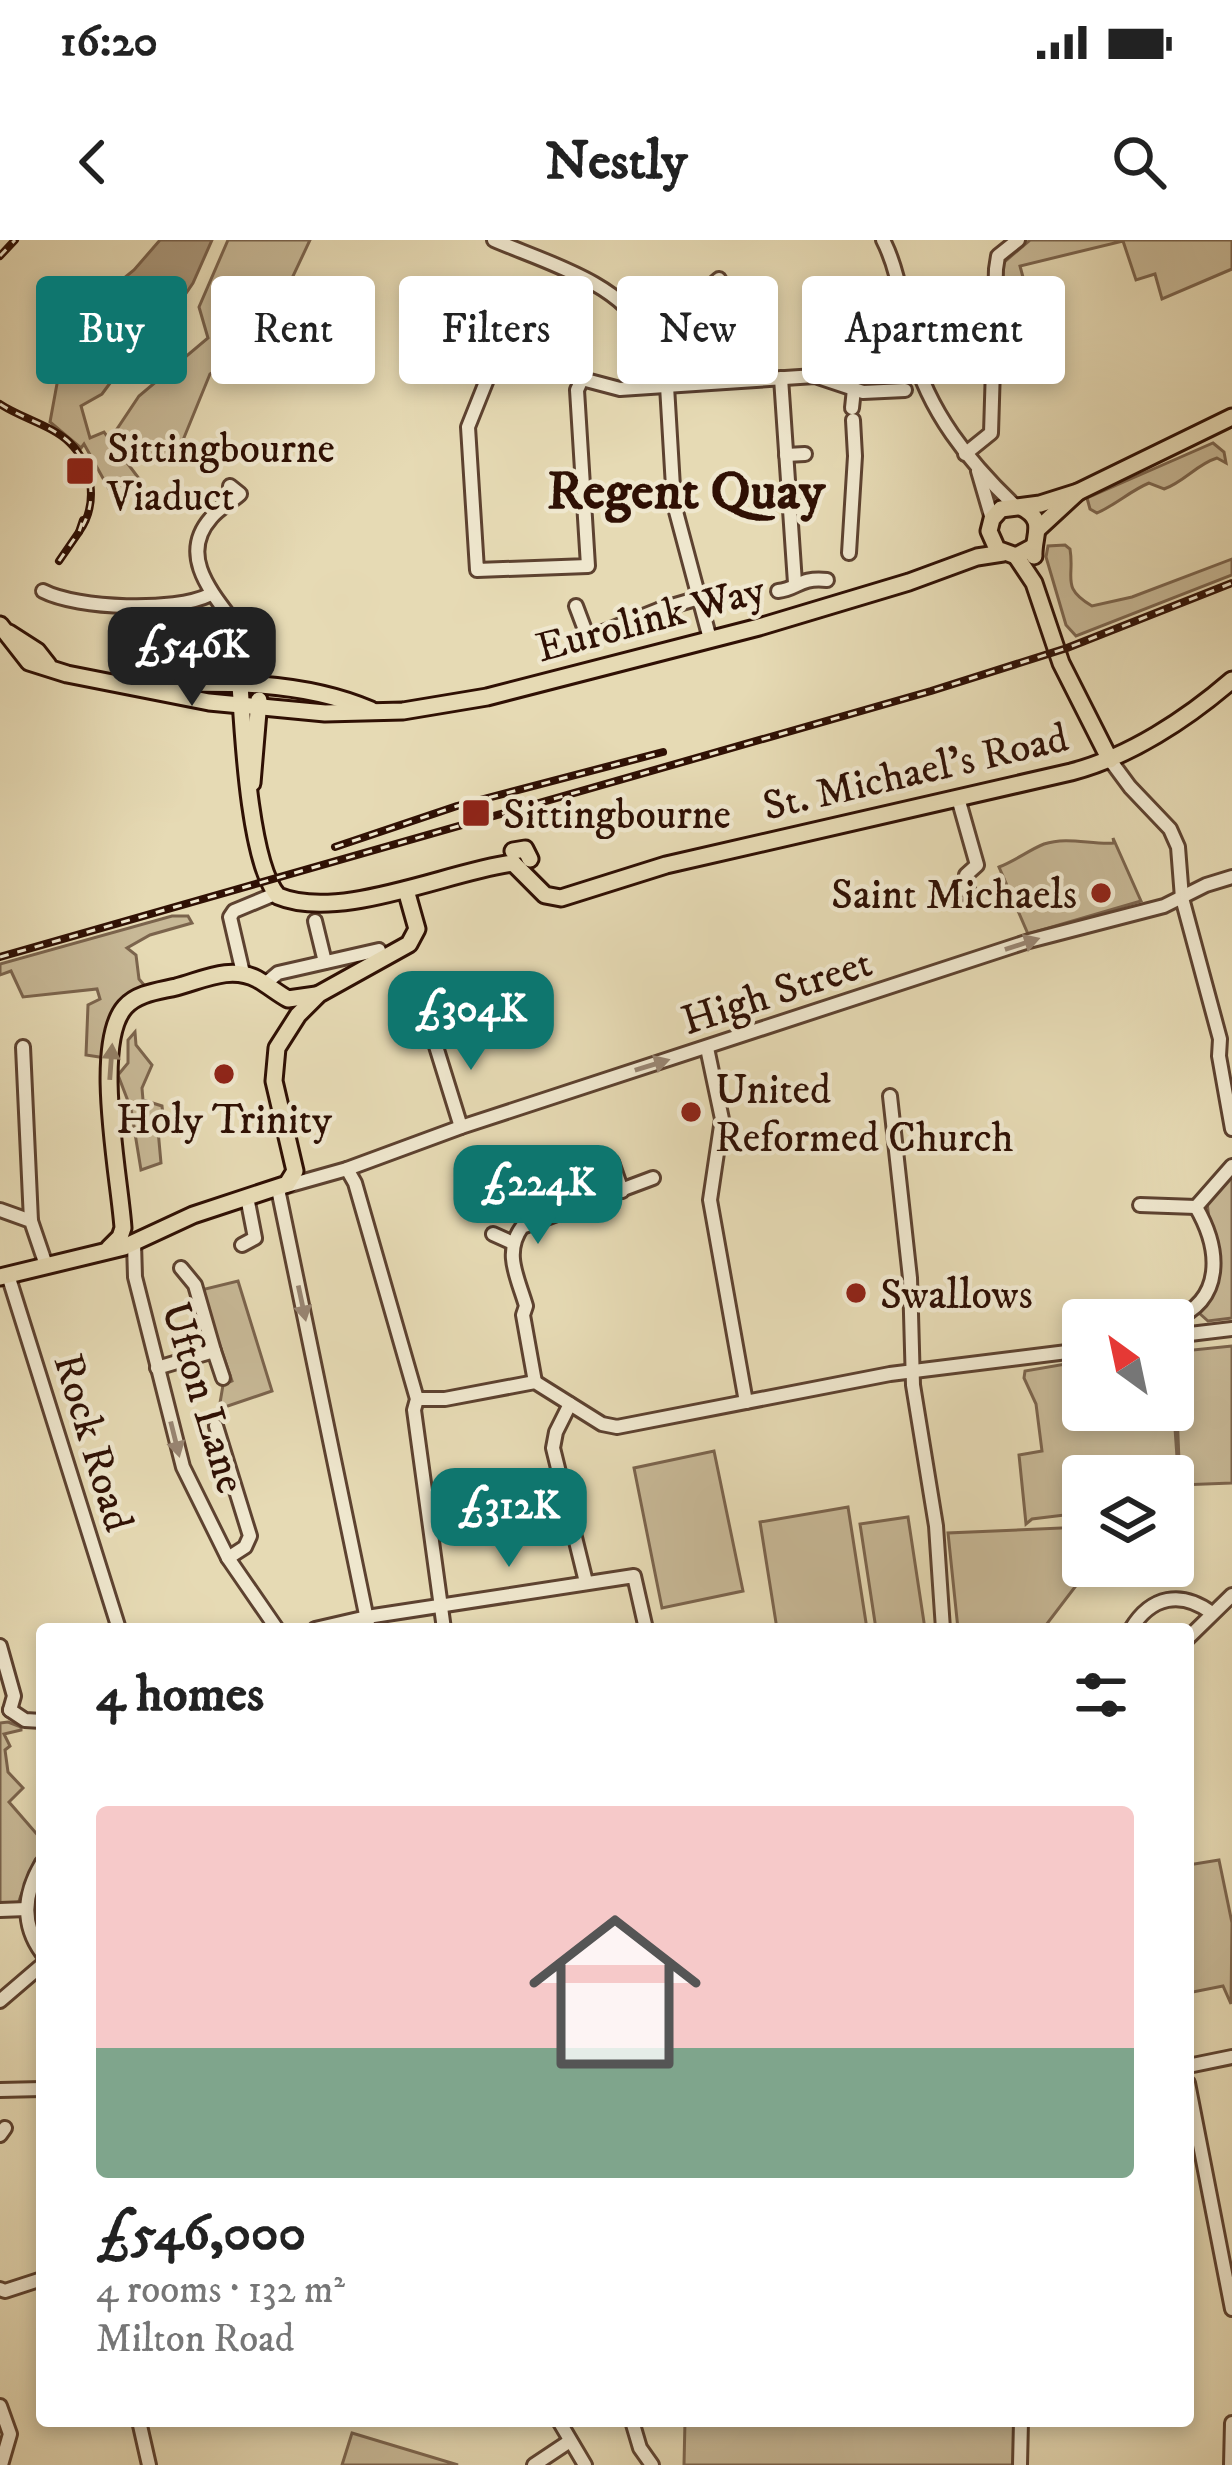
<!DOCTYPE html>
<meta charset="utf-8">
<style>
:root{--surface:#fff;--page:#f2f2f2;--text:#222;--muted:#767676;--accent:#0f766e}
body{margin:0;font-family:"IM FELL DW Pica",serif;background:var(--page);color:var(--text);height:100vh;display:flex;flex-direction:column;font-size:45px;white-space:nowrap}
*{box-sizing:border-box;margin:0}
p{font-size:39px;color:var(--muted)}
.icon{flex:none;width:66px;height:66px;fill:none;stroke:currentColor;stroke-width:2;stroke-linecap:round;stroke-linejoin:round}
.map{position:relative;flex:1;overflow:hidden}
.side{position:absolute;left:36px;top:1383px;width:1158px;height:804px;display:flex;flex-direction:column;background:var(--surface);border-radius:12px;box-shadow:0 6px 18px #0003}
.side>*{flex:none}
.banner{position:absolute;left:36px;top:36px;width:1161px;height:108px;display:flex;gap:24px}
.needle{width:78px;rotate:327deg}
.tools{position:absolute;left:1062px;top:1059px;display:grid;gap:24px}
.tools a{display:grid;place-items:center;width:132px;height:132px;border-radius:12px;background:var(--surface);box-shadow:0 6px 18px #0003;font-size:60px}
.price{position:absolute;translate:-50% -102px;padding:0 27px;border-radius:24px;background:var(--accent);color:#fff;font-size:39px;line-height:78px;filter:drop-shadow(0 3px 6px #0008)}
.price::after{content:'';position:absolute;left:50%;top:72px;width:36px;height:27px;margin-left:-18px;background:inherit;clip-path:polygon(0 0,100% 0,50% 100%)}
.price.current{background:#222;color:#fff}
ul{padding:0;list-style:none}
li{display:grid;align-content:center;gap:24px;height:636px;padding:0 60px}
li span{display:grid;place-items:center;height:372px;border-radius:12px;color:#555}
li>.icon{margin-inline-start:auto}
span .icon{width:216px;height:216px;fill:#fffc;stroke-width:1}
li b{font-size:51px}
h2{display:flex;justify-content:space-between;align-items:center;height:144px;padding:0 60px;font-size:51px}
.tag{padding:0 42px;border-radius:12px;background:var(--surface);box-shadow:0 6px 18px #0003;font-size:42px;line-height:108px}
.tag.current{background:var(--accent);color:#fff}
.status{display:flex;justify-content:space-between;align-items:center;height:84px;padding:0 60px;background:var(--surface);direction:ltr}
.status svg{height:33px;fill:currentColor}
header{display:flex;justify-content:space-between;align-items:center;height:156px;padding:0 60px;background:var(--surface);font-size:54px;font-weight:700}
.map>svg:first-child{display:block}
.green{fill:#c7b896;stroke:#7b644d;stroke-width:3}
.water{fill:#a89578;stroke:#78604a;stroke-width:3}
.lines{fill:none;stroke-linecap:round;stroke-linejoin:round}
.minor-casing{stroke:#5d4230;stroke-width:18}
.major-casing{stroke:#2f1004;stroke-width:21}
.minor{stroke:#efe7ce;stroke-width:12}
.major{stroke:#e6dab4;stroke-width:15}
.rail-casing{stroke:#2f1004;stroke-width:8}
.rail{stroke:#efe7ce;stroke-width:3;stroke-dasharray:9;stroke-linecap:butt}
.oneway{fill:#998673}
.oneway2{fill:#947f65}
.poi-dot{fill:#8f2418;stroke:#efe7ce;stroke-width:4.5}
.labels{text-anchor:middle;stroke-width:9;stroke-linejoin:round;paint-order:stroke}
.poi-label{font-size:42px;fill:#2f1004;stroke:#efe7ce;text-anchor:start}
.street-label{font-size:42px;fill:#2f1004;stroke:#efe7ce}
.district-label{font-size:54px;font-weight:bold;fill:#2f1004;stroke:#efe7ce}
</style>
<div class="status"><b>16:20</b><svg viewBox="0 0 49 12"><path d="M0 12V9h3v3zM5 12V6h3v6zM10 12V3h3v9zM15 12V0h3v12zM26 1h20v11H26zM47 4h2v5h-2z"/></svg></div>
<header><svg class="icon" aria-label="back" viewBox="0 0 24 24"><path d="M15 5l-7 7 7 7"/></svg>Nestly<svg class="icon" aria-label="search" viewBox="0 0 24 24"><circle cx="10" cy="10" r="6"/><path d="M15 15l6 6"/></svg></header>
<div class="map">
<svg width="1232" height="2225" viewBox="0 0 1232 2225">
<rect width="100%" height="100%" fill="#e6dab4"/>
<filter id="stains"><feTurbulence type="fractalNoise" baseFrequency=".00167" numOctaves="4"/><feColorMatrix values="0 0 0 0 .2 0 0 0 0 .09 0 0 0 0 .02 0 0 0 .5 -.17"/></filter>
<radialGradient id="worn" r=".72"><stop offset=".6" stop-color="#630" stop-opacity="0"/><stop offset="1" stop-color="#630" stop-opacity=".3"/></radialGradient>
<g class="green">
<path d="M228 0H310L262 102 210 134 181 205 165 223 139 219 117 189 139 156 208 98 199 67Z"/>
<path d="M1030 0H1232V29L1162 59 1155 34 1136 40 1123 1 1020 26 1048 131 996 128 1003 23Z"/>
<path d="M102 113 106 124 113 119 119 131 102 154 81 166 90 198 104 192 140 240 114 258 84 204 81 208 50 182 61 122Z"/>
<path d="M1213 203 1224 212 1226 223 1217 218C1197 224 1184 242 1164 249L1149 243C1130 251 1117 264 1097 273L1090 269 1087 258Z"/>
<path d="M1065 305 1070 309C1075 338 1060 347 1092 366L1132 357 1232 319V335L1076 396 1066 385 1046 317 1048 306Z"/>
<path d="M1113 598 1141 661 1028 694 999 627C1015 621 1029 610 1044 604 1067 596 1092 605 1114 603Z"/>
<path d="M172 676H188L192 683 150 695 127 708 136 715 139 739 145 746C109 767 112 778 106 818L86 815 88 765 100 759 97 749 23 757 11 731 0 735V724Z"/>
<path d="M135 792 136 805 152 825 142 848 143 860 162 866 163 875 157 879 161 923 141 930 131 869 118 835 128 823V800Z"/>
<path d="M1232 930V1078L1208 1081 1199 1073 1216 1041 1207 962Z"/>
<path d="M238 1041 272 1151 219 1169 223 1145 232 1141 201 1050Z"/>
<path d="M1232 1106V1243L1180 1245 1177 1172 1174 1174 1177 1217 1141 1219 1142 1236H1083V1267L1076 1268 1074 1248 1070 1251 1073 1274 1032 1279 1026 1284 1019 1215 1042 1211 1036 1164 1024 1138 1025 1131 1083 1121V1170H1173V1112Z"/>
<path d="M714 1211 743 1351 662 1368 634 1228Z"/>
<path d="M848 1267 867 1389H777L760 1282Z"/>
<path d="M908 1277 925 1389H876L860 1284Z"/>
<path d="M1083 1287V1326H1091L1043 1389H958L948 1293Z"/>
<path d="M8 1482 21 1487V1490L4 1494 10 1506 5 1510 8 1532 23 1548 9 1562 42 1600C42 1621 23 1642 18 1665L0 1667V1483Z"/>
<path d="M1219 1620 1232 1683 1231 1764 1223 1746 1188 1753V1625Z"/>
<path d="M685 2181H1015L1014 2225H684Z"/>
<path d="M352 2193 458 2225H342Z"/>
</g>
<path class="water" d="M160 0H212L193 43 176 68 106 124 94 74 96 61 134 30Z"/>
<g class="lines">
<defs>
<g id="minor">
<path d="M494 0C537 19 625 44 642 91 648 109 647 129 648 147"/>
<path d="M883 0C900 33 903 73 912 109 928 171 969 222 1014 265"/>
<path d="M631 71C665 50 683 73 719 39"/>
<path d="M500 107 582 139 577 150 588 326 477 330 468 187Z"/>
<path d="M500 107 520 57"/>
<path d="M781 138 795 343"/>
<path d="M582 139 620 149 815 136 863 152 905 150"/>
<path d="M667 146 674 264 710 399"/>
<path d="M852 168 854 149"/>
<path d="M965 214 991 193 996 29 998 16 1018 0"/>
<path d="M786 215 805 214"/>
<path d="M978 231 992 279"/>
<path d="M230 246 240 254C230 263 219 268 211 278 172 322 226 366 247 401 255 413 256 431 259 446"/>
<path d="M790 269 808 267"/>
<path d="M849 313 855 216 853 180"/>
<path d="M43 351C78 369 175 372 209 355"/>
<path d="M778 351C798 349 799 337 827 340"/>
<path d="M576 366 588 398 658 370 699 358"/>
<path d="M232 386 239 408 240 444"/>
<path d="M1110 520 1130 547 1170 589 1178 607 1182 658 1220 799 1219 816 1232 889"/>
<path d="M958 558 977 625 966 635 970 660"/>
<path d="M315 681 325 722"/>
<path d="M243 733 230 677 234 671 275 654"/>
<path d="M265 744 278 733 379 710"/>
<path d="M417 745 461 887"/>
<path d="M23 807 31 981"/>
<path d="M707 808 722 879 710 960 746 1162"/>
<path d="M890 856 910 1038 913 1145 936 1286 943 1389"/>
<path d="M612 922 622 951"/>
<path d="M347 929 355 943 417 1159 414 1170 444 1389"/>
<path d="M283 947 347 929 461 887 1029 701 1164 666 1206 645 1232 637"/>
<path d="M278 949 369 1389"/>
<path d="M1140 965 1196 967"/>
<path d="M0 970 31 981 46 1025"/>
<path d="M493 994 513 1003"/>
<path d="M134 1003 135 1037 183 1227 228 1318 277 1389"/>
<path d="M242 1005 255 998 247 957"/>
<path d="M8 1035 119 1389"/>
<path d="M1173 1080C1224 1060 1221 1010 1196 967L1232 926"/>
<path d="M1173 1096 1232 1089"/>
<path d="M214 1111 223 1138"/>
<path d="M157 1128 214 1111 195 1045 181 1028"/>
<path d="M535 1142 523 1075 526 1066C518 1038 503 1013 522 987L653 938"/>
<path d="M417 1159H445L535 1142 602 1184 617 1187 890 1134 1083 1110"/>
<path d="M570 1164 556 1192 553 1208 586 1342"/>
<path d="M216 1186 250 1296 245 1307 228 1318"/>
<path d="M315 1389 367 1377 634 1336 646 1389"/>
<path d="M1131 1389C1151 1356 1181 1350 1212 1373"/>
<path d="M1188 1398 1232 1355"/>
<path d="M0 1406 14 1456 10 1470"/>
<path d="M10 1470 25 1480 42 1481"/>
<path d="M42 1623C24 1653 21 1684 42 1713"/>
<path d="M0 1670 27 1669"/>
<path d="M0 1761 42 1725"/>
<path d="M1188 1826 1232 1817"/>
<path d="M1188 1843 1232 2069"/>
<path d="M0 1850 42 1849"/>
<path d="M0 1895 5 1888"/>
<path d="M0 2049 5 2051 42 2039"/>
<path d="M0 2166 10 2194 1 2225"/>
<path d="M139 2181 149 2225"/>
<path d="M559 2181 585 2225"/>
<path d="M632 2181 640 2208 652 2225"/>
<path d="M534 2225 570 2201"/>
<path d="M1020 2225 1021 2181"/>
<path d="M1231 2225 1232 2183"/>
</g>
<g id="major">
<path d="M1021 267C1047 280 1033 295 1034 316"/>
<path d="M1039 288 1078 252"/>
<path d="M1033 307 1016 316 997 309 989 291 992 279 1001 269 1040 264 1078 252 1232 177"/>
<path d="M1016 316 1034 343 1061 423 1110 520"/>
<path d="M0 385 29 422 67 434 209 462 325 473 403 471 487 457 759 387 909 342 977 317 1003 313"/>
<path d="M9 393 37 411 48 425"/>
<path d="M147 444C221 442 302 440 371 470"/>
<path d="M240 444C243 490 249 623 278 656 340 682 449 631 513 623"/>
<path d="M252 543 259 460"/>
<path d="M513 611 525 609 530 619"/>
<path d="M513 623 545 655 561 658 666 625 1071 532C1129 517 1187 479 1232 440"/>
<path d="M109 1008 120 997 123 988C120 940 92 804 125 767 137 753 159 751 176 747 203 740 230 725 257 739 268 745 277 753 288 759L316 755"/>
<path d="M0 1037 124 1007 193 975 287 944 295 931 274 841 277 808 298 775 319 754 409 704 417 689 406 650"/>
</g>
</defs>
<use href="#minor" class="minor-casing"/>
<use href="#major" class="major-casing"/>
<use href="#minor" class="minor"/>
<use href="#major" class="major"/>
<defs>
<g id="rail">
<path d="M0 16 15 0"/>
<path d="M0 164C21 178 51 185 69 202 94 226 98 265 79 292"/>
<path d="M59 321 79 292 83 280"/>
<path d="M335 607 457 566 663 512"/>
<path d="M0 717 931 451 1067 408 1232 343"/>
</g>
</defs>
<use href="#rail" class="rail-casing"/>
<use href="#rail" class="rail"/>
</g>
<defs><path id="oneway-solid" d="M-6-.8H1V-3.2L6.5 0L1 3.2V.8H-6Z" transform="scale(3)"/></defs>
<g class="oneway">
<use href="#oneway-solid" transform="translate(1022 704) rotate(-18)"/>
<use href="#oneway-solid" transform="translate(652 825) rotate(-17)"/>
<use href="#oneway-solid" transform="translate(302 1063) rotate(78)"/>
<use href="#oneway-solid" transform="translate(175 1199) rotate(76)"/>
</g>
<use class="oneway2" href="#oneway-solid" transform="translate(111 822) rotate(-86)"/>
<g class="poi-dot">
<rect x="65" y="216" width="30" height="30" rx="6"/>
<rect x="461" y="558" width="30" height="30" rx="6"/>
<circle cx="1101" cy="653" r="12"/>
<circle cx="224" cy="834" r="12"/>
<circle cx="691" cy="872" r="12"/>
<circle cx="856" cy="1053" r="12"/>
</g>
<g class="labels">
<g class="poi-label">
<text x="107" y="222">Sittingbourne<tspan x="107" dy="48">Viaduct</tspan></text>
<text x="503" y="588">Sittingbourne</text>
<text x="1077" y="668" text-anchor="end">Saint Michaels</text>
<text x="715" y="863">United<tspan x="715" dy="48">Reformed Church</tspan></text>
<text x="224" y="893" text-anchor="middle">Holy Trinity</text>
<text x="880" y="1068">Swallows</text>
</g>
<g class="street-label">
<text transform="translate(650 377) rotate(-15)" y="15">Eurolink Way</text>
<text transform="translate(915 530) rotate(-13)" y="15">St. Michael's Road</text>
<text transform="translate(776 750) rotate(-18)" y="15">High Street</text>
<text transform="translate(205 1157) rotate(73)" y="15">Ufton Lane</text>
<text transform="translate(95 1202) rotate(73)" y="15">Rock Road</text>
</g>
<g class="district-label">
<text x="686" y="268">Regent Quay</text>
</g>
</g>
<rect width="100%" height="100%" filter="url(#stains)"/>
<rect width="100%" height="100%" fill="url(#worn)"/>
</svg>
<div class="tools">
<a><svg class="needle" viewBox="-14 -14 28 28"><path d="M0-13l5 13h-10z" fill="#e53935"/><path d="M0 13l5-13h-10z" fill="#767676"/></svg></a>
<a><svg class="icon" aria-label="layers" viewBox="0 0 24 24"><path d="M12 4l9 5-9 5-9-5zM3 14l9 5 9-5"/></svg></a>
</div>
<b class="price current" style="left:192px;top:469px">£546K</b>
<b class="price" style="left:471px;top:833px">£304K</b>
<b class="price" style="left:538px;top:1007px">£224K</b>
<b class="price" style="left:509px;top:1330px">£312K</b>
<div class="banner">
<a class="tag current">Buy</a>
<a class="tag">Rent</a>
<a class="tag">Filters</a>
<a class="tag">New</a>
<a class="tag">Apartment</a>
</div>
<section class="side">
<h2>4 homes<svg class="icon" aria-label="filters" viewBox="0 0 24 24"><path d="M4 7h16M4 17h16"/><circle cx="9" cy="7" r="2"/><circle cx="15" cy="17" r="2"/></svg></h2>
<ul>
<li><span style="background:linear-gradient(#f6c9c9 65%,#7fa58c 0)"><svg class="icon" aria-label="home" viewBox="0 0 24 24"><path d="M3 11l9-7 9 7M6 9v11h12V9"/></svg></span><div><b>£546,000</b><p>4 rooms · 132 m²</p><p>Milton Road</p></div></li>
</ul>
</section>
</div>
